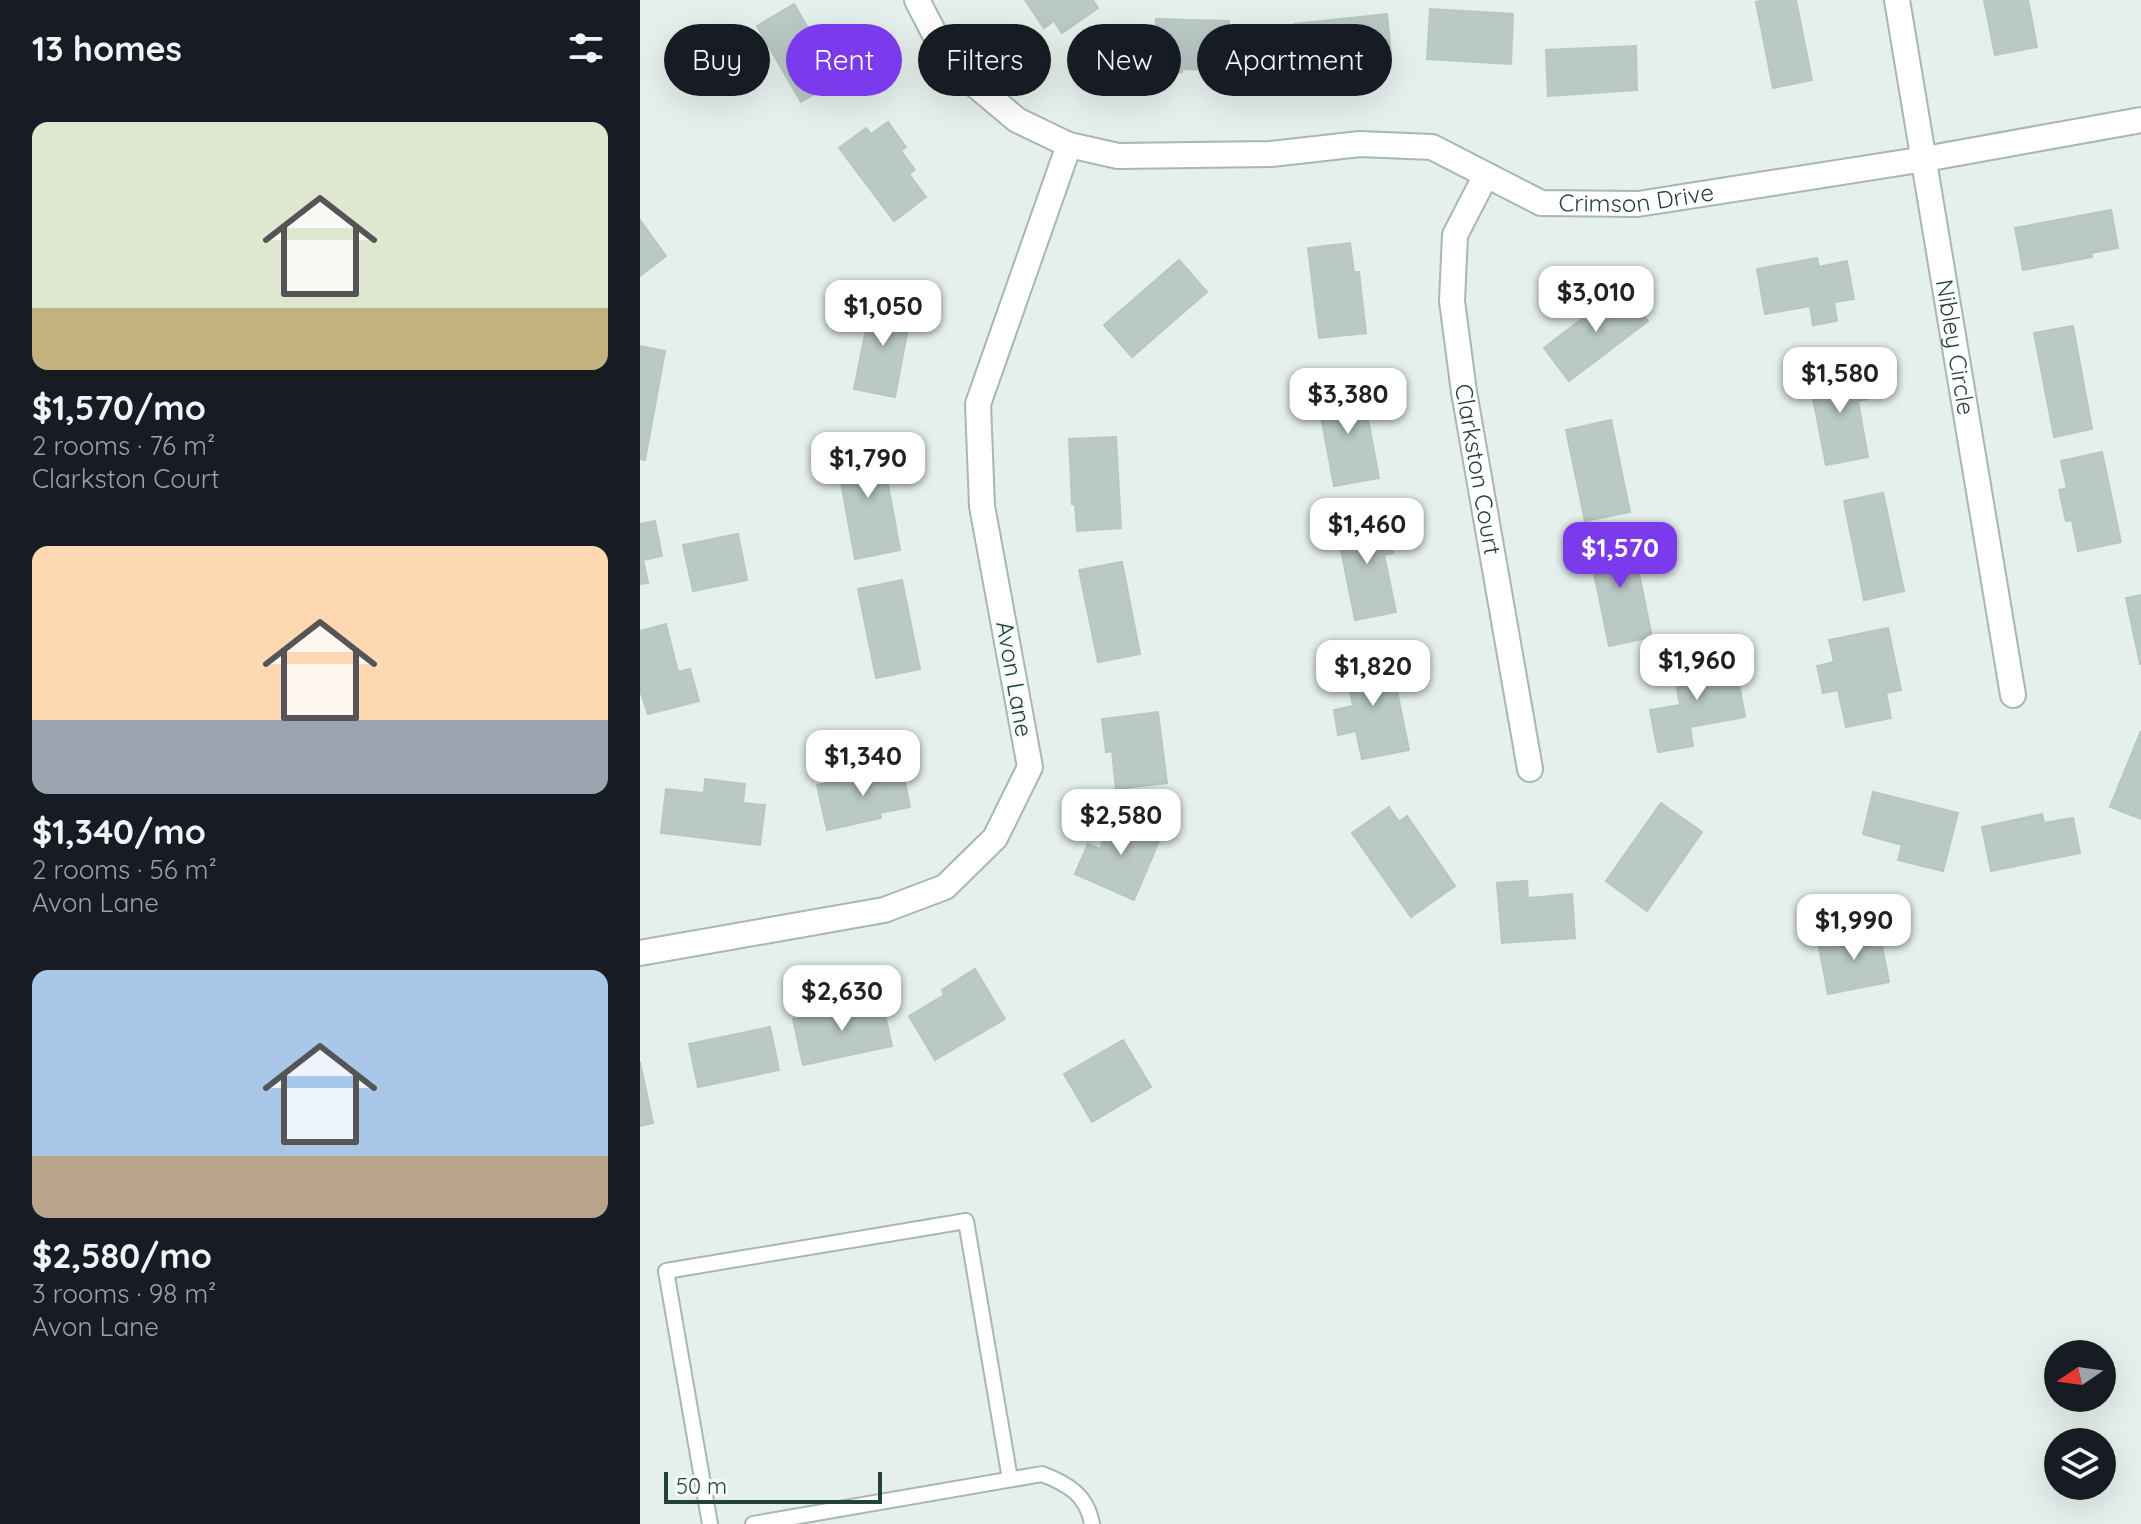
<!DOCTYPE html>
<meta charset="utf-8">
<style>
:root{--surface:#171b24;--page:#242831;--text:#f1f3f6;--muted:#9ea1a6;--accent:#7c3aed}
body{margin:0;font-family:Quicksand,sans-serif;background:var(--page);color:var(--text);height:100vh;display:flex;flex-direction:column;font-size:30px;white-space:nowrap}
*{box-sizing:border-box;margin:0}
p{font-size:26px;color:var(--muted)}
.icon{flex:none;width:44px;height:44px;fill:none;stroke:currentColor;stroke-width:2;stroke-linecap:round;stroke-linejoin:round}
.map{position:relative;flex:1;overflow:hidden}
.details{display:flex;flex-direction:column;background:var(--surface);width:640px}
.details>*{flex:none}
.banner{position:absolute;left:24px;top:24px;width:760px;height:72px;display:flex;gap:16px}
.needle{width:52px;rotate:257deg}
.controls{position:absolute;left:1404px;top:1340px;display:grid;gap:16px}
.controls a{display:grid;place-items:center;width:72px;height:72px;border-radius:50%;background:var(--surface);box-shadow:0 8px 32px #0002;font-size:40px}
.scale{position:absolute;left:24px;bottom:20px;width:218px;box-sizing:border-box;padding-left:8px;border:4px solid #24413d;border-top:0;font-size:22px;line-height:28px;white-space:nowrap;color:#24413d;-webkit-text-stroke:6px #f6fbf9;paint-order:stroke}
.price{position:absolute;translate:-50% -68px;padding:0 18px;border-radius:16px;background:#fff;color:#222;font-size:26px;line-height:52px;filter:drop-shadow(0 2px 4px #0008)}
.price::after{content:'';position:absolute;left:50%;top:48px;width:24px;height:18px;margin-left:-12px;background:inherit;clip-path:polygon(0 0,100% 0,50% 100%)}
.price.on{background:var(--accent);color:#fff}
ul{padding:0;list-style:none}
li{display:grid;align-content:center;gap:16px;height:424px;padding:0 32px}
li span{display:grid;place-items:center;height:248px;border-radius:16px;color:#555}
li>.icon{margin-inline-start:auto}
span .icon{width:144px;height:144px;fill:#fffc;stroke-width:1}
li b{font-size:34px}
h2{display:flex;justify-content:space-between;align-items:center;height:96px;padding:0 32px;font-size:34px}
.pill{padding:0 28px;border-radius:36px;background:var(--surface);box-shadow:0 8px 32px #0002;font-size:28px;line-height:72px}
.pill.on{background:var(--accent);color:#fff}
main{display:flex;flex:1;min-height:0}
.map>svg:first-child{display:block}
.building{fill:#bac9c5;stroke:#b7c8c3;stroke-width:2}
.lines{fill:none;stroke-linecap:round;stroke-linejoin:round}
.lane-casing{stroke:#a7b7b4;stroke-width:18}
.street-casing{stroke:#a7b7b4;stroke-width:28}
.lane{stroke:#fff;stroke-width:14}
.street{stroke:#fff;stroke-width:24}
.labels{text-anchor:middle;stroke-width:6;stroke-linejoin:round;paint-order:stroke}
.street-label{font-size:24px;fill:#24413d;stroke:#f6fbf9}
</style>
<main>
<section class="details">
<h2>13 homes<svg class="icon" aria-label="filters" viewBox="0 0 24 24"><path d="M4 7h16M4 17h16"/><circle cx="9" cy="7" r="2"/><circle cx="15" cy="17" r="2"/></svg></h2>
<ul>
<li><span style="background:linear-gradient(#dfe7d0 75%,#c2b280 0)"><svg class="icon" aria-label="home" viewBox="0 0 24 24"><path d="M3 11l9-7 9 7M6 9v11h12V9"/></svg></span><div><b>$1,570/mo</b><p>2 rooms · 76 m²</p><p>Clarkston Court</p></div></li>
<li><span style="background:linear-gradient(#ffd9b3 70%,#9aa5b1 0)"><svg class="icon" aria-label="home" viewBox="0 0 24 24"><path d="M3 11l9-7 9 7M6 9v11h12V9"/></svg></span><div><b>$1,340/mo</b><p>2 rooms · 56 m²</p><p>Avon Lane</p></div></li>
<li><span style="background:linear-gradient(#a9c7e8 75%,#b9a48a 0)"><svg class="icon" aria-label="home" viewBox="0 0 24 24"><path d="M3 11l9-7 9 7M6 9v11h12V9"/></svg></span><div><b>$2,580/mo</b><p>3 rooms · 98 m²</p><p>Avon Lane</p></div></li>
</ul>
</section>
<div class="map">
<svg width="1501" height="1524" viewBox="0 0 1501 1524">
<rect width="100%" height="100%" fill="#e5efec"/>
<g class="building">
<path d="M385 0H453L458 8 422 33 414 21 404 28Z"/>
<path d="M1124 0H1156L1172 80 1133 88 1116 2Z"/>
<path d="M1344 0H1388L1397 47 1355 55Z"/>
<path d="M154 4 182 52 192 47 208 75 161 102 117 26Z"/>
<path d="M790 9 873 14 871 64 787 59Z"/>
<path d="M747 14 751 54 658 63 654 24Z"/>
<path d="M516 19 589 21 587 70 542 69V72L491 71 492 35 515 36Z"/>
<path d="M996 46 997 90 908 96 906 50Z"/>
<path d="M248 122 266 147 261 151 275 170 269 174 286 197 254 221 199 148 226 128 231 134Z"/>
<path d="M1471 210 1478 248 1451 253 1452 257 1383 270 1375 228Z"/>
<path d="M0 220 26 256 0 276Z"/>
<path d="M710 243 714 272H719L726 333 679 338 668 248Z"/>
<path d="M1177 258 1179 267 1207 261 1214 299 1194 302 1197 321 1173 325 1170 306 1125 314 1117 269Z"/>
<path d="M539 260 567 292 492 357 464 325Z"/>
<path d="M982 288 1008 321 929 381 904 348Z"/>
<path d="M232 299 272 307 255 397 214 389Z"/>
<path d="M1433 326 1452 429 1414 437 1394 333Z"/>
<path d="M0 346 25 351 5 460 0 459Z"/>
<path d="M1222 368 1228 399 1218 401 1228 457 1186 465 1169 378Z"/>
<path d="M722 387 739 478 694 486 677 395Z"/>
<path d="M971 420 990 512 945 521 926 430Z"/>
<path d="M476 437 481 528 437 531 435 504H432L429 439Z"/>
<path d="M240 441 260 550 215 559 195 450Z"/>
<path d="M1462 452 1481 542 1438 551 1432 520 1426 521 1419 490 1427 488 1421 461Z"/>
<path d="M1243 493 1264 591 1224 600 1204 501Z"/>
<path d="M745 515 753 553 744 555 756 612 715 620 696 525Z"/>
<path d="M15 521 22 556 3 560 8 583 0 584V524Z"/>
<path d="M98 534 107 580 53 591 43 545Z"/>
<path d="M991 535 1012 637 969 646 948 544Z"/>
<path d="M482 562 500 654 458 662 439 570Z"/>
<path d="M262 580 280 669 236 678 218 589Z"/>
<path d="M1501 595V664H1500L1486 598Z"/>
<path d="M26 624 38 672 50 669 59 701 8 714 0 690V631Z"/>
<path d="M1248 628 1261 690 1246 693 1251 718 1206 727 1198 690 1183 693 1177 666 1194 662 1189 640Z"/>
<path d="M1076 655 1079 671 1096 667 1105 717 1050 727 1053 746 1018 752 1010 710 1040 705 1032 663Z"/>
<path d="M730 656 731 660 750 656 769 750 722 759 716 731 698 735 694 710 713 706 704 661Z"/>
<path d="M518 712 527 783 476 789 472 751 466 752 462 719Z"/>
<path d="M1501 731V819L1470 807Z"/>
<path d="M262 768 270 807 240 813 241 818 187 830 177 785Z"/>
<path d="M65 779 105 784 103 803 125 805 120 845 21 833 26 789 64 793Z"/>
<path d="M1233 792 1318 813 1303 871 1258 860 1262 845 1223 834Z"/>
<path d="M1021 803 1062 832 1007 911 966 881Z"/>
<path d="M749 807 759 822 767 816 815 886 771 917 712 833Z"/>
<path d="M475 814 522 834 494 900 435 874 448 844 460 849Z"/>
<path d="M1402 814 1404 823 1433 818 1440 853 1351 871 1342 827Z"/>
<path d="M887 881 888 898 932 894 935 938 862 943 857 883Z"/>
<path d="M1239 930 1249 982 1188 994 1178 942Z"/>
<path d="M335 969 365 1019 295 1060 269 1016 304 995 302 990Z"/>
<path d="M242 1001 252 1046 163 1065 153 1019Z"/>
<path d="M130 1027 139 1070 58 1087 49 1044Z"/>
<path d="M483 1040 511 1087 452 1122 424 1074Z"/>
<path d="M0 1062 13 1123 0 1126Z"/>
</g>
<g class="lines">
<defs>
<g id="lane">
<path d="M70 1524 26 1271 326 1221 370 1479"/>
<path d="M113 1524 402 1474C428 1484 447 1495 452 1524"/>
</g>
<g id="street">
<path id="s1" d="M277 0 310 64 377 120 429 145 478 156 631 154 720 144 792 147 901 203 998 204 1285 159 1501 120"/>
<path id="s2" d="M1257 0 1373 695"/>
<path id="s3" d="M846 175 815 235 812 301 824 392 890 769"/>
<path d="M0 953 244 910 305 887 355 838 390 767 342 506 338 404 429 145"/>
</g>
</defs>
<use href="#lane" class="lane-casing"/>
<use href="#street" class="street-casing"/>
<use href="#lane" class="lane"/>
<use href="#street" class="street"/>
</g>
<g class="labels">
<g class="street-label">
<text dy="8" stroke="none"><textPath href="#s1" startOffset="800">Crimson Drive</textPath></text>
<text dy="8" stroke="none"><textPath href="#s2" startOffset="352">Nibley Circle</textPath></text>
<text dy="8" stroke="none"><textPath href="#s3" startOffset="304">Clarkston Court</textPath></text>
<text transform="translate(374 679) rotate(80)" y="8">Avon Lane</text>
</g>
</g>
</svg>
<div class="controls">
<a><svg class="needle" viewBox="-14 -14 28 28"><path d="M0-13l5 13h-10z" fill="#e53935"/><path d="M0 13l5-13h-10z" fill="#9ea1a6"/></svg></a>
<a><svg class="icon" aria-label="layers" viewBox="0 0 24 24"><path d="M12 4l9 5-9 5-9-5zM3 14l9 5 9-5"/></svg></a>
</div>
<div class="scale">50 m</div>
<b class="price" style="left:956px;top:334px">$3,010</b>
<b class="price" style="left:243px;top:348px">$1,050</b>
<b class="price" style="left:1200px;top:415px">$1,580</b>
<b class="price" style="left:708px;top:436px">$3,380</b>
<b class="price" style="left:228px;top:500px">$1,790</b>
<b class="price" style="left:727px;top:566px">$1,460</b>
<b class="price on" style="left:980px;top:590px">$1,570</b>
<b class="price" style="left:1057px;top:702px">$1,960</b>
<b class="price" style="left:733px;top:708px">$1,820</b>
<b class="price" style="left:223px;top:798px">$1,340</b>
<b class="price" style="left:481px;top:857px">$2,580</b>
<b class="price" style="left:1214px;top:962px">$1,990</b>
<b class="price" style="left:202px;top:1033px">$2,630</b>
<div class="banner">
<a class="pill">Buy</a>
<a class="pill on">Rent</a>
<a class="pill">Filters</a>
<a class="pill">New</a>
<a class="pill">Apartment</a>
</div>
</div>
</main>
